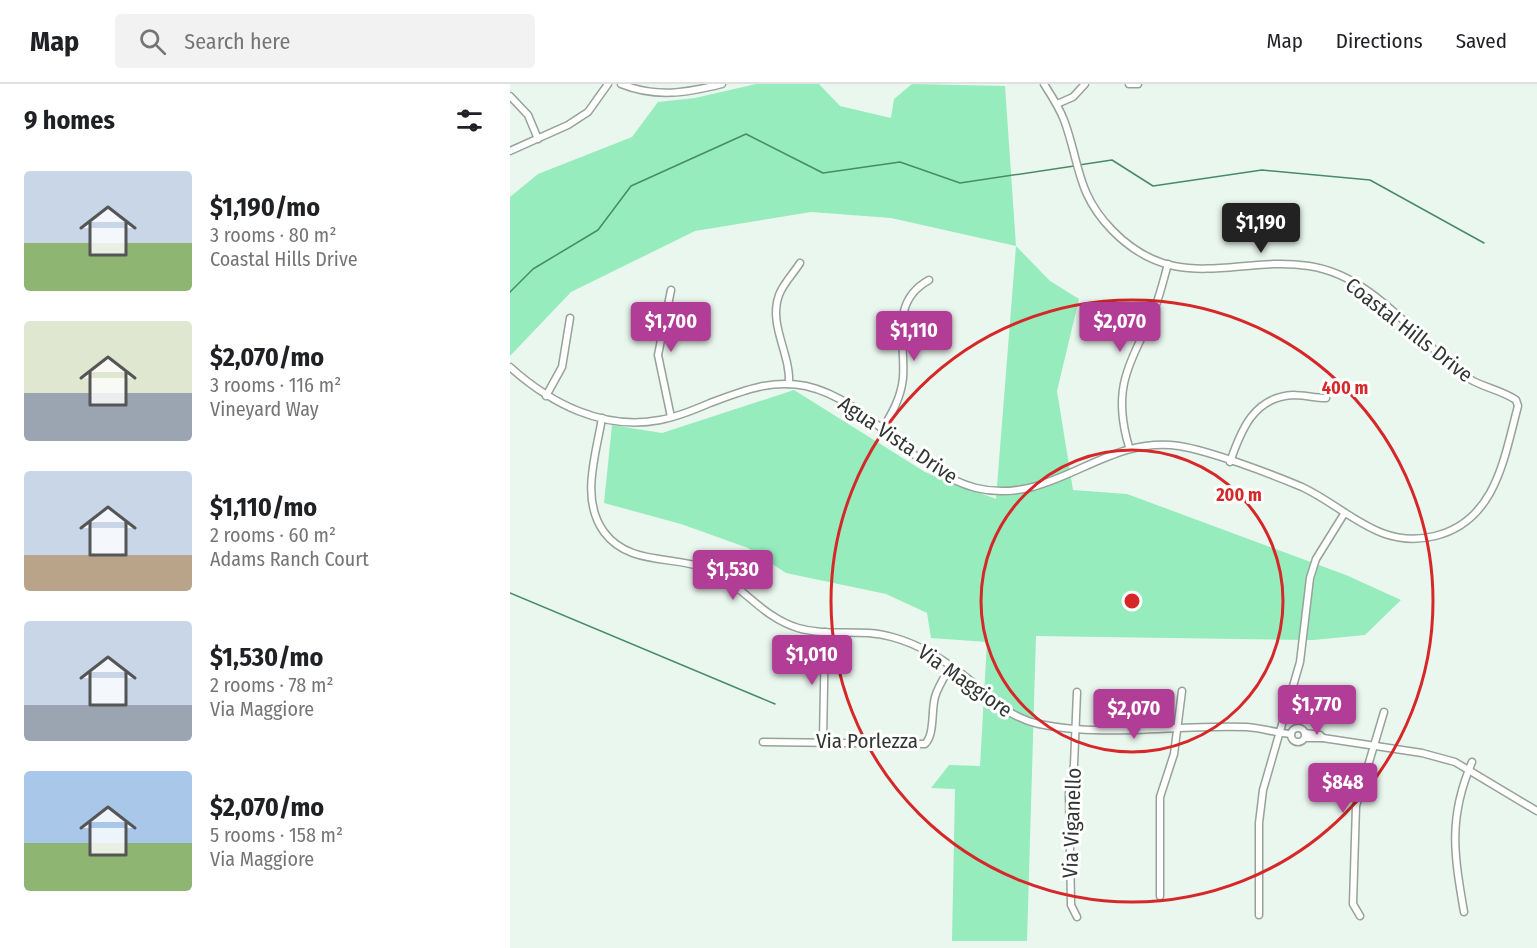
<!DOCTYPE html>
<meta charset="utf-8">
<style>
:root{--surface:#fff;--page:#f2f2f2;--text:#202124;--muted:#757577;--line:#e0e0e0;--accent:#b23d96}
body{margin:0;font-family:"Fira Sans Condensed",sans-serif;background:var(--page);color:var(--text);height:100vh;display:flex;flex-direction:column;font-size:22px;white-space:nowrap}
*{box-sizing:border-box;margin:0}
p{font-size:20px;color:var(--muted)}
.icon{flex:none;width:33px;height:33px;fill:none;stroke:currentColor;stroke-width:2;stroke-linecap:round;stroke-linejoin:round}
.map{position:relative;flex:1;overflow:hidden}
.details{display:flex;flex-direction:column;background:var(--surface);width:510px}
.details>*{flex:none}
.price{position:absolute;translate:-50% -51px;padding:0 14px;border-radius:6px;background:var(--accent);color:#fff;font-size:20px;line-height:39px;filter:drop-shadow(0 2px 3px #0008)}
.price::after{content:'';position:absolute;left:50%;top:36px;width:18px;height:14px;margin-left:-9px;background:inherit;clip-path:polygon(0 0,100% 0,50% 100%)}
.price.on{background:#222;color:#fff}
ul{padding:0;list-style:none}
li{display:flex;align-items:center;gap:18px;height:150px;padding:0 24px}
li span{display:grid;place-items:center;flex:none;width:168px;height:120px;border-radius:6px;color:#555}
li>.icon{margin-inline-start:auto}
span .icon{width:72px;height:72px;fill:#fffc;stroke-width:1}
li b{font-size:26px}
h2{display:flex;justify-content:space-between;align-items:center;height:72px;padding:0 24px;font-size:26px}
header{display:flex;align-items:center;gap:36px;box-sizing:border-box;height:84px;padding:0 30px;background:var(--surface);border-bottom:2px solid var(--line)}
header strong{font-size:28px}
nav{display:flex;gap:33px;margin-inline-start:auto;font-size:21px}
.search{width:420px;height:54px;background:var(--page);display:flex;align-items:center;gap:15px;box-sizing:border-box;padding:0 21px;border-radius:6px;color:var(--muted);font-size:22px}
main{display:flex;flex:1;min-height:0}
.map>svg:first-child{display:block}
.green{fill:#96ecbc}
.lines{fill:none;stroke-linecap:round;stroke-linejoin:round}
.stream{stroke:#478b68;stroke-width:1.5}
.minor-casing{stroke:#96a29a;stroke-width:9}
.minor{stroke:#fff;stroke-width:6}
.ring{fill:none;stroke:#d62828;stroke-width:3}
.labels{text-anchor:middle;stroke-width:6;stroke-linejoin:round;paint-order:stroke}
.street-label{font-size:21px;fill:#313633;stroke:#fff}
.centre{fill:#d62828;stroke:#fff;stroke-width:3}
.ring-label{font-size:18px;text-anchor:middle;font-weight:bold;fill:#d62828;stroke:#fff;stroke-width:6;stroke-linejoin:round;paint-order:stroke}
</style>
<header>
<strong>Map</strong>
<div class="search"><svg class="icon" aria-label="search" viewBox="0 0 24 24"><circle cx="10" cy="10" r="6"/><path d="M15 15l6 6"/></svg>Search here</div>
<nav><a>Map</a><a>Directions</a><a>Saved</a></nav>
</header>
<main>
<section class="details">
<h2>9 homes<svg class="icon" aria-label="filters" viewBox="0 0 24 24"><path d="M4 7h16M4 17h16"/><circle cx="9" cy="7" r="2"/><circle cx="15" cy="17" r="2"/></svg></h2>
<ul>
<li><span style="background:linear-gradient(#c9d6e8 60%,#8fb573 0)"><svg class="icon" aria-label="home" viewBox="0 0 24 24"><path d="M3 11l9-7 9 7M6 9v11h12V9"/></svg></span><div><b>$1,190/mo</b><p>3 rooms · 80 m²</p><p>Coastal Hills Drive</p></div></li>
<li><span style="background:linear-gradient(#dfe7d0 60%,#9aa5b1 0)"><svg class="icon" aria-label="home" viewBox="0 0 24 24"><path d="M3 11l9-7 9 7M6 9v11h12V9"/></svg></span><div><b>$2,070/mo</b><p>3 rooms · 116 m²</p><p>Vineyard Way</p></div></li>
<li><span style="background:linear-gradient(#c9d6e8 70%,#b9a48a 0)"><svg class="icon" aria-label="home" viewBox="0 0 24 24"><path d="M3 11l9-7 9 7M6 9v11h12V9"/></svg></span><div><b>$1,110/mo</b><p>2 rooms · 60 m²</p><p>Adams Ranch Court</p></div></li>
<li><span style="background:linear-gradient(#c9d6e8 70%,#9aa5b1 0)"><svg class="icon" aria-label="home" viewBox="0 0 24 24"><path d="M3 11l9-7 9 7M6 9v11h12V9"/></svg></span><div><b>$1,530/mo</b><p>2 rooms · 78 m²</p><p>Via Maggiore</p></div></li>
<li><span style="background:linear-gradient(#a9c7e8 60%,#8fb573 0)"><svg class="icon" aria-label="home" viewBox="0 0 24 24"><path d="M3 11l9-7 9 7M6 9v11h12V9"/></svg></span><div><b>$2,070/mo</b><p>5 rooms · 158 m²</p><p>Via Maggiore</p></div></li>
</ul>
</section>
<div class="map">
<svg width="1027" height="864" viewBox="0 0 1027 864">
<rect width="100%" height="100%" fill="#eaf7ee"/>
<path class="green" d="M246 0H309L330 22 381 34 384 15 402 0 495 2 506 162 540 197 569 215 547 307 563 406 617 410 836 491 891 516 855 551 803 556 526 552 517 857H442L445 705 421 704 439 681 470 682 477 558 421 554 417 529 376 510 276 489 238 464 171 440 94 419 102 341 152 349 284 306 415 388 486 415 506 162 381 134 301 128 185 147 61 208 0 272V113L28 90 122 53 148 18 185 14Z"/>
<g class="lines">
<g class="stream">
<path d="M569 81 602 76 643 102 752 86 860 96 974 159"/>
<path d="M0 208 23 185 88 146 121 102 236 50 313 89 390 78 450 99 564 82"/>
<path d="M0 509 265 620"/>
</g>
<defs>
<g id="minor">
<path d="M111 0C146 14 176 9 212 0"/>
<path d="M619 0H628"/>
<path d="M0 12 18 31 28 55"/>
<path d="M547 20 563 13 575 0"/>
<path d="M0 67 58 41 78 28 98 0"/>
<path d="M0 283C40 319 93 347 150 336 166 333 184 326 200 319 232 307 261 295 296 302 362 317 401 387 466 404 542 423 594 350 669 362 701 367 761 390 792 403 837 424 869 466 925 452 986 437 994 374 1008 322L1006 316C990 305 969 303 953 291 906 254 862 191 799 182 725 171 666 212 602 146 566 109 570 79 554 36 549 23 541 11 534 0"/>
<path d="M279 300C281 270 258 241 269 211 273 200 283 190 290 179"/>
<path d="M36 312 52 283 60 234"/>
<path d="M161 333 148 271 161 206"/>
<path d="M92 334C86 371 70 415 94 448 119 482 163 471 198 485 232 500 251 533 288 544 319 553 351 544 382 553 412 561 437 578 461 597 482 615 500 634 529 640 596 654 668 640 737 643 752 644 766 649 781 650"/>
<path d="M372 346C382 329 391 314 393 294 396 258 379 218 419 196"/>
<path d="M619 363C604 313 614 287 637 243 647 224 652 201 658 180"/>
<path d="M720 378C731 346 744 313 783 311 794 311 805 314 816 314"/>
<circle cx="788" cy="651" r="7"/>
<path d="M795 654H813L810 651 795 649"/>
<path d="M813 654 912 669 945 678 1027 727"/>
<path d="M313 657 315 548"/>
<path d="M253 658 415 660C425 650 421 627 425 613 428 602 435 592 441 582"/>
<path d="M650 812V713L664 670 672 607"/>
<path d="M954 828C944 770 938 734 962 678"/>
<path d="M749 831V739L753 706 790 578 800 494 806 475 834 430"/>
<path d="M850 832 843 820 846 722 874 628"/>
<path d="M567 833 561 821 559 709 564 681 567 608"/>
</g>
</defs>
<use href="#minor" class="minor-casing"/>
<use href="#minor" class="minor"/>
</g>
<g class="ring">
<circle cx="622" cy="517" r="151"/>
<circle cx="622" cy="517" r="301"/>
</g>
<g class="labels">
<g class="street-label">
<text transform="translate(899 246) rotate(38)" y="7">Coastal Hills Drive</text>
<text transform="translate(388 356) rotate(34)" y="7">Agua Vista Drive</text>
<text transform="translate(455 597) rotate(35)" y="7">Via Maggiore</text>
<text x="357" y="664">Via Porlezza</text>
<text transform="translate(562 739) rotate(-88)" y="7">Via Viganello</text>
</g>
</g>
<circle cx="622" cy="517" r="9" class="centre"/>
<g class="ring-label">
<text x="835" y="310">400 m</text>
<text x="729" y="417">200 m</text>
</g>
</svg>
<b class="price on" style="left:751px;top:170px">$1,190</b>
<b class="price" style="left:161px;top:269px">$1,700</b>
<b class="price" style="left:610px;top:269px">$2,070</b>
<b class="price" style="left:404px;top:278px">$1,110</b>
<b class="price" style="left:223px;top:517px">$1,530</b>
<b class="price" style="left:302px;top:602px">$1,010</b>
<b class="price" style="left:807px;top:652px">$1,770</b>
<b class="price" style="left:624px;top:656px">$2,070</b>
<b class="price" style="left:833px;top:730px">$848</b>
</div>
</main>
